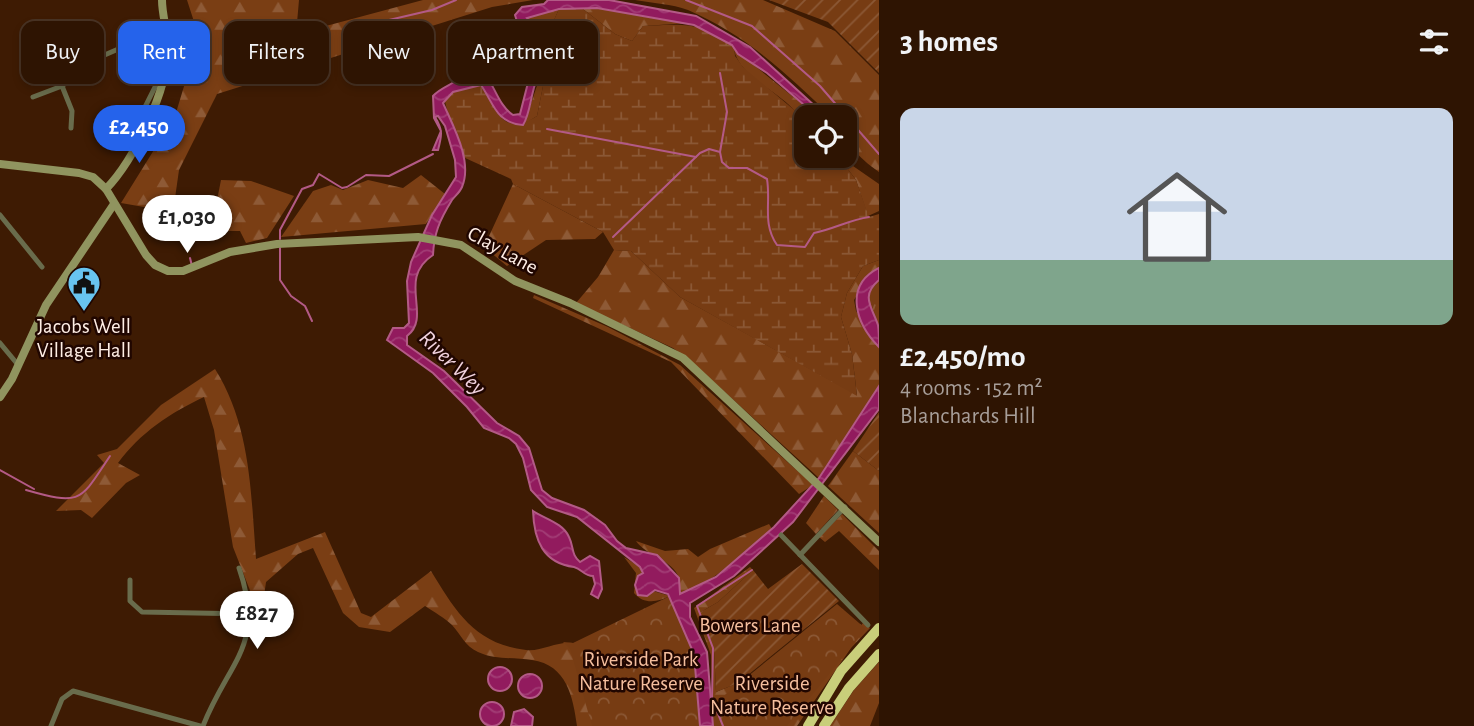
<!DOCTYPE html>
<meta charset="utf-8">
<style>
:root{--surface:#2e1402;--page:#361d0c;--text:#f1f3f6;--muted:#a79e99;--line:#493324;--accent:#2563eb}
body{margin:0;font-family:"Alegreya Sans",sans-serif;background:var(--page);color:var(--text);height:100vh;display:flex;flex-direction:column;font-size:26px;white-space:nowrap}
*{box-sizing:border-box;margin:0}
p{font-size:23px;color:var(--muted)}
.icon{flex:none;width:38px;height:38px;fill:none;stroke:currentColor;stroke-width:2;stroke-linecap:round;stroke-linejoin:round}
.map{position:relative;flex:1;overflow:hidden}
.details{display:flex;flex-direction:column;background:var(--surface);width:595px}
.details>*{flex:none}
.top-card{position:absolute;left:21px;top:21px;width:665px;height:63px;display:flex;gap:14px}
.tools{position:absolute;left:794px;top:105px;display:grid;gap:14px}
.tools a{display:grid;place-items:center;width:63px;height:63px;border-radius:14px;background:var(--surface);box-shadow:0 4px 10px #0003,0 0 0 2px var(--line);font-size:35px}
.price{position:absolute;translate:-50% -60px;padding:0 16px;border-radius:24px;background:#fff;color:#222;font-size:23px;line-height:46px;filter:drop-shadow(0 2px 4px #0008)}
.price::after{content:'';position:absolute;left:50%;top:42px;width:21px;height:16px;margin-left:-10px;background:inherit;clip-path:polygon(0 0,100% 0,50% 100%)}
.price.selected{background:var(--accent);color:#fff}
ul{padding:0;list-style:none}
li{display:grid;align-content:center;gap:14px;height:371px;padding:0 21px}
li+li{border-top:2px solid var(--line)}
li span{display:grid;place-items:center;height:217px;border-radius:14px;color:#555}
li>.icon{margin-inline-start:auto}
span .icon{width:126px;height:126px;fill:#fffc;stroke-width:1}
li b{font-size:30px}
h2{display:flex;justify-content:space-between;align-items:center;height:84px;padding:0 21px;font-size:30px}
.pill{padding:0 24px;border-radius:14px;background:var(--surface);box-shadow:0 4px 10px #0003,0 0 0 2px var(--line);font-size:24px;line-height:63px}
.pill.selected{background:var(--accent);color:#fff}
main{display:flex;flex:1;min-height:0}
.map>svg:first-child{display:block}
.grass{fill:url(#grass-tufts)}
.forest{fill:url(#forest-firs)}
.wetland{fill:url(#wetland-marsh)}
.park{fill:url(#park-crowns)}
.garden{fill:url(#garden-furrows)}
.water{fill:url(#water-waves);stroke:#b35a86;stroke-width:2}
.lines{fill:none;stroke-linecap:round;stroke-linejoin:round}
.stream{stroke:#b35a86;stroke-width:2}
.street{stroke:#696c4c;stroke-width:5}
.secondary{stroke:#90945f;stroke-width:8}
.highway{stroke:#c9ce7a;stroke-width:10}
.labels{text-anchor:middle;stroke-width:5;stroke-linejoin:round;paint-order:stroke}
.street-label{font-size:21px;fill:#ffeee5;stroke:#200600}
.poi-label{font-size:21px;fill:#ffeee5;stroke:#200600}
.park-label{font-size:21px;fill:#f5be9d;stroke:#200600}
.water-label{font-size:23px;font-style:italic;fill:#f1d2de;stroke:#200600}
</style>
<main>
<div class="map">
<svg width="879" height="726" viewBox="0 0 879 726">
<defs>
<pattern id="grass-tufts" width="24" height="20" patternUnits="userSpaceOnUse" patternTransform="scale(1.75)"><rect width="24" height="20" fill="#773c13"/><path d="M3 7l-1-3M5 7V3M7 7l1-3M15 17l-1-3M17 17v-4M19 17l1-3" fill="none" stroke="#8b5835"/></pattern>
<pattern id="forest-firs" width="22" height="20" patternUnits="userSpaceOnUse" patternTransform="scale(1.75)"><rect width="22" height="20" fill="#7a3e14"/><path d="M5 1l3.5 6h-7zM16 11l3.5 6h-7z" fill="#8e5a36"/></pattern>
<pattern id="wetland-marsh" width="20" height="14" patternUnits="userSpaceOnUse" patternTransform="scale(1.75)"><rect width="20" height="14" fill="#773c13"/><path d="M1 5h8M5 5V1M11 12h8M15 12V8" fill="none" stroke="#8b5835"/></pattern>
<pattern id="park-crowns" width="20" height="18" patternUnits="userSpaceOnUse" patternTransform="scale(1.75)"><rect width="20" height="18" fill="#773c13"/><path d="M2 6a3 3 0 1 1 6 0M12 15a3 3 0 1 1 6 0" fill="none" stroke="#8b5835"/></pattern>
<pattern id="garden-furrows" width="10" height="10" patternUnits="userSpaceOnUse" patternTransform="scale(1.75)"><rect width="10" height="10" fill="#773c13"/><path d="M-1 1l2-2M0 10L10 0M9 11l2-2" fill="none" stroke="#8b5835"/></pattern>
<pattern id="water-waves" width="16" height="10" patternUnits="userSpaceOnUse" patternTransform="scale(1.75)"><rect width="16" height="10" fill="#921b5e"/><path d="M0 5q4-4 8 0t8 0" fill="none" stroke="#a23c75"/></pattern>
</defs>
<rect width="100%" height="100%" fill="#3e1b03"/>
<path class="grass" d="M879 280V326C869 309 862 295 879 280Z"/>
<g class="forest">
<path d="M187 0H299L296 34 423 0H533L492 7 217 94 179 170 173 212 121 203 175 116 199 37Z"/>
<path d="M635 0H763L835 31 879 75V172C857 156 845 145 845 117H832C788 75 745 34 688 10 672 4 652 3 635 0Z"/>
<path d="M597 8 689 23 643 26 632 41 615 34 583 9Z"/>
<path d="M559 9 549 31 527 20 532 15Z"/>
<path d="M734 49 818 117H807V125C800 120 798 114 792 108 776 90 738 75 734 49Z"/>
<path d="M556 52 554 72 544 81 537 116 524 124 543 68 548 67Z"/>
<path d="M838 156H845L853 166 879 184V211L868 216 856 180Z"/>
<path d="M421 175 445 194 426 224 281 237 313 191 331 185 343 190 368 180 403 188Z"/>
<path d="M221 180 251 181 294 196 267 238 246 243 240 231H211Z"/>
<path d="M513 184 603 232 595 239 546 240 507 266 484 247Z"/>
<path d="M614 250 631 251 680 297 857 395 852 354 841 317 847 293 863 266 879 260V268L872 272 854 300 856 311 879 347V386L819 478 691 361 673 348 576 303 598 277Z"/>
<path d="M534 295 608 327 680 365 813 485 799 494 671 362 533 298Z"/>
<path d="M215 369C251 426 251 494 256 559L325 532 361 613 371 617 431 571C455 610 474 644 526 650 541 652 557 641 573 643L595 726H577C573 697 567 665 532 660 515 657 495 660 478 652 465 646 461 635 452 625 445 618 434 612 425 606L390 632 359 627 343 613 313 548 298 554 266 582 261 618 253 639V598L233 547 214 430 204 397C170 413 140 433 118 463L140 475 126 483 92 518 81 510 56 511 104 463 97 455 117 449 161 405Z"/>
<path d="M853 451 879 471V533L828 486Z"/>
<path d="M824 496 838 510 816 534 806 523Z"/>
<path d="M842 514 879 551V570L839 531 825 542 819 537Z"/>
<path d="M769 524 772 529C740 553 720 580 680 594 678 588 680 583 679 578 673 560 645 555 636 541L665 551 688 549 698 557 710 549Z"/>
<path d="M624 557 640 567 653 591 670 596C658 602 644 605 634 593L636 573Z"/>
<path d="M750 567 753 570 718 602 699 613 714 649 716 692 738 683 744 684 713 711 711 655 694 608Z"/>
<path d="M863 623 870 628 851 648 797 726H776Z"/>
<path d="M879 662V703L870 726H830L854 690Z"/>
</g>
<path class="wetland" d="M559 9H583L615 34 632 41 643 26C683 24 700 21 734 46L735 56 743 67 793 109 807 125V156H838L856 180 869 217 879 214V260L863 266 847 293 841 317 852 354 857 396 680 297 631 251 614 250 603 232 513 184 511 179 463 157C460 146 443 103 445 98L453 92 481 85C497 109 501 138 537 116L544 81 554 72 558 46 556 37 549 31Z"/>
<g class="park">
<path d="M670 596 694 654 700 726H592L570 649 563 642 573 643Z"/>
<path d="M837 604 866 629 787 726H713L710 707Z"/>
</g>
<g class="garden">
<path d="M769 0H879V73L828 22Z"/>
<path d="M879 412V471L853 451Z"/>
<path d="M802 564 839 601 738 683 716 692 714 649 699 613 718 602 753 570 768 589Z"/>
</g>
<g class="water">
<path d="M548 0H609L696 16 750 47 827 117H818L767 73 738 54 732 45 694 25 597 8 559 9 527 18C536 28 550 30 559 41L550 66C529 74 534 108 523 125 496 123 494 104 481 85L453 92 443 103C453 126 473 161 462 187 460 192 455 196 452 200 439 221 434 234 433 255 396 279 433 316 407 336V345L444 371 497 423 519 436 529 448 542 490 552 498 584 510 605 525 617 541 626 548 657 555 679 578 680 594 716 577 774 527 819 478 879 386V409L793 522 734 576 690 603V617L707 652 713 726H700L694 654 668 594 655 590 647 596 638 595 635 585 638 576 643 573 640 567 577 517 547 507 531 490 523 458 516 444 509 438 484 428 467 407 433 373 387 340 393 328H404L409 323 407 281 411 262 432 215 456 177 455 160 445 126 438 116 435 117C443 130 442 135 438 150H433L441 131 434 118 433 96C439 89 448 86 456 81 495 54 488 98 513 115L520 114 531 71 547 45 545 40 519 28 515 15 522 7 544 4Z"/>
<path d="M879 268V280C860 296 872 307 878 325 879 331 879 340 879 347 856 324 843 286 879 268Z"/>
<path d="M533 511C545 519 563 523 569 537 574 547 571 555 580 562L590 556 599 561 602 589 598 598 591 594 595 584 593 576C584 576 582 569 574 567 543 563 534 540 533 511Z"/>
<circle cx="500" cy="679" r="12"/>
<circle cx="530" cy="686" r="12"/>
<circle cx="492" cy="714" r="12"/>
<path d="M524 709 533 717 532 726H511L514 712Z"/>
</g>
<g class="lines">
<g class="stream">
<path d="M686 0 752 26 820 86 879 154"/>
<path d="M346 30 432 10 456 0"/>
<path d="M720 73 727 112 720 152 722 162 729 168H747L767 179C771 203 762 223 777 245L805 247 814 233C834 229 849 220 869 217"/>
<path d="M547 129 696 157"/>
<path d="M613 237 700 153 709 149 720 152"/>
<path d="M280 239V230L302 189 313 185 319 174 342 188 347 187 366 175 389 176 433 154"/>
<path d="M280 248V280L291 296 305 306 312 321"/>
<path d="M190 258 192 266"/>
<path d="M0 470 34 489"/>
<path d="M26 490C82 506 80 501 110 456"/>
<path d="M723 726 712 699 713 648 697 606 752 570"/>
</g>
<g class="street">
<path d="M62 86 72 111 71 128"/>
<path d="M33 97 62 86 93 60 123 47 168 48"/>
<path d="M148 123 144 109 155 87 160 48"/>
<path d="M0 215 42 267"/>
<path d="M0 343 19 366"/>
<path d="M781 535 868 625"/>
<path d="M800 555 845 507"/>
<path d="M130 580V601L142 612 250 614"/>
<path d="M51 726 62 699 73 691 200 726"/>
<path d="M203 726C229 660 266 646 239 568"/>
</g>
<g class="secondary">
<path d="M0 164 79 173 93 177 106 189 146 255 155 265 168 271H183L230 252 277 244 418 237 461 245 515 281 570 303 683 358 879 542"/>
<path d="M106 189C134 160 168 90 168 48 168 32 162 16 162 0"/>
<path d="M0 397 12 379 46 305 114 204"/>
</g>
<g class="highway">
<path d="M808 726 841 671 879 628"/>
<path d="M824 726 849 688 879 654"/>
</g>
</g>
<defs>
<symbol id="civic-pin" viewBox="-11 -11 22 30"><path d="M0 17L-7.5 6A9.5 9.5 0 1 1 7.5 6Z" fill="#68c4f0" stroke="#200600"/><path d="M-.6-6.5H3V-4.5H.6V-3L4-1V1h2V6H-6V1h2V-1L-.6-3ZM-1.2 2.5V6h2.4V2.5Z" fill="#111"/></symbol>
</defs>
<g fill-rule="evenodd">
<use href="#civic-pin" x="65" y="264" width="38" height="52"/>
</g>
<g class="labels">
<g class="street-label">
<text transform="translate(503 250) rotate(29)" y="7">Clay Lane</text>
</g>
<g class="poi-label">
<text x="84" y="333">Jacobs Well<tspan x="84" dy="24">Village Hall</tspan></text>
</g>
<g class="park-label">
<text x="750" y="632">Bowers Lane</text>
<text x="641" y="666">Riverside Park<tspan x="641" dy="24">Nature Reserve</tspan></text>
<text x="772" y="690">Riverside<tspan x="772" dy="24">Nature Reserve</tspan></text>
</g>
<g class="water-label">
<text transform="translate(453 362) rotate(44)" y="8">River Wey</text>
</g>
</g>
</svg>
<div class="tools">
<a><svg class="icon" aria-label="locate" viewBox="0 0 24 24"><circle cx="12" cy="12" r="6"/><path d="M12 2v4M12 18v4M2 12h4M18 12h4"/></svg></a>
</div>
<b class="price selected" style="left:139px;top:165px">£2,450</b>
<b class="price" style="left:187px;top:255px">£1,030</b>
<b class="price" style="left:257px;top:651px">£827</b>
<div class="top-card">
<a class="pill">Buy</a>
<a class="pill selected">Rent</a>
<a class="pill">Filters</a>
<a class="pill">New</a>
<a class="pill">Apartment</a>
</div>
</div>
<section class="details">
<h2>3 homes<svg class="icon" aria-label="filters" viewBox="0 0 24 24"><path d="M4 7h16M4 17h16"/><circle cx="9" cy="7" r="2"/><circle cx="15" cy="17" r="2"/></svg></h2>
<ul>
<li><span style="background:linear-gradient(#c9d6e8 70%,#7fa58c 0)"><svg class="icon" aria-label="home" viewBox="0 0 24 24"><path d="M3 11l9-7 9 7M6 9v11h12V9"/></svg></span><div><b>£2,450/mo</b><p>4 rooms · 152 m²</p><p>Blanchards Hill</p></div></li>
</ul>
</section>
</main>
